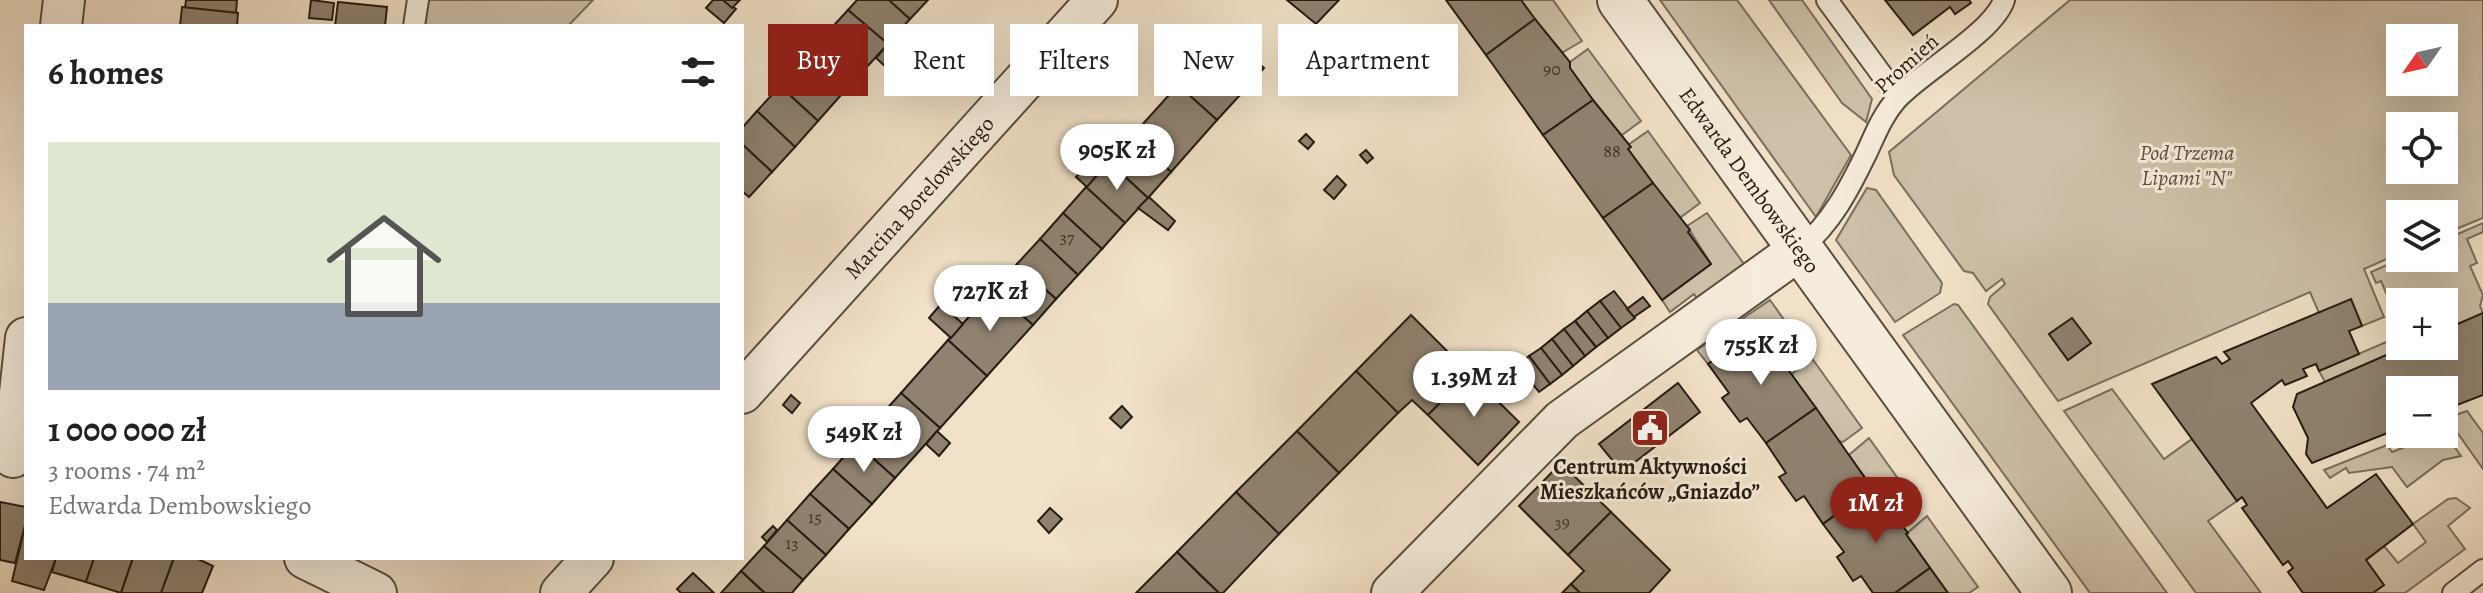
<!DOCTYPE html>
<meta charset="utf-8">
<style>
:root{--surface:#fff;--page:#f2f2f2;--text:#222;--muted:#767676;--line:#e0e0e0;--accent:#8f2418}
body{margin:0;font-family:Alegreya,serif;background:var(--page);color:var(--text);height:100vh;display:flex;flex-direction:column;font-size:30px;white-space:nowrap}
*{box-sizing:border-box;margin:0}
p{font-size:26px;color:var(--muted)}
.icon{flex:none;width:44px;height:44px;fill:none;stroke:currentColor;stroke-width:2;stroke-linecap:round;stroke-linejoin:round}
.map{position:relative;flex:1;overflow:hidden}
.panel{position:absolute;left:24px;top:24px;width:720px;height:536px;display:flex;flex-direction:column;background:var(--surface);border-radius:0px;box-shadow:0 8px 32px #0002}
.panel>*{flex:none}
.guide{position:absolute;left:768px;top:24px;width:760px;height:72px;display:flex;gap:16px}
.needle{width:52px;rotate:236deg}
.controls{position:absolute;left:2386px;top:24px;display:grid;gap:16px}
.controls a{display:grid;place-items:center;width:72px;height:72px;border-radius:0px;background:var(--surface);box-shadow:0 8px 32px #0002;font-size:40px}
.price{position:absolute;translate:-50% -68px;padding:0 18px;border-radius:28px;background:#fff;color:#222;font-size:26px;line-height:52px;filter:drop-shadow(0 2px 4px #0008)}
.price::after{content:'';position:absolute;left:50%;top:48px;width:24px;height:18px;margin-left:-12px;background:inherit;clip-path:polygon(0 0,100% 0,50% 100%)}
.price.active{background:var(--accent);color:#fff}
ul{padding:0;list-style:none}
li{display:grid;align-content:center;gap:16px;height:424px;padding:0 24px}
li+li{border-top:2px solid var(--line)}
li span{display:grid;place-items:center;height:248px;border-radius:0px;color:#555}
li>.icon{margin-inline-start:auto}
span .icon{width:144px;height:144px;fill:#fffc;stroke-width:1}
li b{font-size:34px}
h2{display:flex;justify-content:space-between;align-items:center;height:96px;padding:0 24px;font-size:34px}
.tag{padding:0 28px;border-radius:0px;background:var(--surface);box-shadow:0 8px 32px #0002;font-size:28px;line-height:72px}
.tag.active{background:var(--accent);color:#fff}
.map>svg:first-child{display:block}
.green{fill:#cec0a9;stroke:#7a6e5d;stroke-width:2;fill-rule:evenodd}
.building{fill:#908270;stroke:#261c11;stroke-width:2}
.lines{fill:none;stroke-linecap:round;stroke-linejoin:round}
.service-casing{stroke:#594d3f;stroke-width:24}
.minor-casing{stroke:#594d3f;stroke-width:44}
.tertiary-casing{stroke:#594d3f;stroke-width:48}
.service{stroke:#f6ecdb;stroke-width:20}
.minor{stroke:#f6ecdb;stroke-width:40}
.tertiary{stroke:#f6ecdb;stroke-width:44}
.labels{text-anchor:middle;stroke-width:6;stroke-linejoin:round;paint-order:stroke}
.number-label{font-size:18px;fill:#403629}
.street-label{font-size:22px;fill:#261c11;stroke:#f6ecdb}
.park-label{font-size:22px;font-style:italic;fill:#584d3f;stroke:#f6ecdb}
.poi-label{font-size:22px;font-weight:bold;fill:#261c11;stroke:#f6ecdb}
</style>
<div class="map">
<svg width="2483" height="593" viewBox="0 0 2483 593">
<rect width="100%" height="100%" fill="#f1e1c8"/>
<filter id="stains"><feTurbulence type="fractalNoise" baseFrequency=".0025" numOctaves="4"/><feColorMatrix values="0 0 0 0 .2 0 0 0 0 .09 0 0 0 0 .02 0 0 0 .5 -.17"/></filter>
<radialGradient id="worn" r=".72"><stop offset=".6" stop-color="#630" stop-opacity="0"/><stop offset="1" stop-color="#630" stop-opacity=".3"/></radialGradient>
<g class="green">
<path d="M425 0H593L568 26H422Z"/>
<path d="M1521 0H1553L1582 41 1560 54Z"/>
<path d="M1660 0H1737L1851 155 1816 217Z"/>
<path d="M1769 0H1802L1872 99 1866 122 1842 103Z"/>
<path d="M2070 0H2483V218L2444 234V214H2400V253L2364 269 2384 317 2362 326 2351 300 2319 313 2310 292 2058 401 1988 304 1990 297 2005 284 2002 279 1986 291 1973 273 1964 271 1894 175 1889 152ZM2400 38H2444V82H2400ZM2400 126H2444V170H2400ZM2072 318 2091 343 2068 360 2049 334Z"/>
<path d="M1588 49 1641 121 1622 135H1618L1570 68V62Z"/>
<path d="M1648 131 1700 203 1681 217 1676 215 1628 149V145Z"/>
<path d="M1867 188 1876 190 1942 283 1940 293 1895 322 1836 240Z"/>
<path d="M1707 213 1744 264 1697 299 1694 294 1670 312 1662 300 1711 264 1687 226Z"/>
<path d="M2483 223V232L2467 239 2477 263 2470 266 2483 295 2480 306 2483 313 2444 330V302H2400V326L2381 281 2376 283 2371 272 2403 258H2444V240Z"/>
<path d="M1770 300 1805 349 1786 362H1782L1758 328 1708 364 1697 350Z"/>
<path d="M1954 304 1958 305 2167 593H2090L1903 335Z"/>
<path d="M2393 339 2398 350 2325 382 2319 371Z"/>
<path d="M1811 357 1862 428 1843 442 1839 441 1791 375Z"/>
<path d="M2112 389 2164 459 2192 439 2237 501 2208 521 2261 593H2196L2064 411Z"/>
<path d="M2467 411 2483 433V469L2447 418Z"/>
<path d="M2444 432 2461 456 2443 460 2407 487 2392 467 2349 473 2346 468 2330 478 2324 470 2387 445 2392 452Z"/>
<path d="M1869 438 1919 508 1900 522 1896 521 1849 455Z"/>
<path d="M2456 498 2470 508 2448 526 2465 549 2405 593H2373L2366 560 2384 546 2398 563 2426 542 2413 524 2448 499Z"/>
<path d="M1927 516 1978 587 1969 593H1948L1906 534Z"/>
</g>
<g class="building">
<path d="M186 0H237L236 13 185 8Z"/>
<path d="M311 0 334 3 332 20 309 18Z"/>
<path d="M713 0H723L736 9 724 23 706 8Z"/>
<path d="M723 0H740L732 8Z"/>
<path d="M857 0H889L910 19 888 44 848 10Z"/>
<path d="M889 0H928L910 19Z"/>
<path d="M1287 0H1339L1316 24Z"/>
<path d="M1446 0H1521L1535 19 1486 55Z"/>
<path d="M1885 0H1969L1971 3 1955 14 1950 7 1913 35Z"/>
<path d="M338 2 387 7 385 26H335Z"/>
<path d="M182 7 238 13 237 26H180Z"/>
<path d="M848 10 888 44 864 70 825 35Z"/>
<path d="M1535 19 1570 62V68L1593 100 1543 135 1486 55Z"/>
<path d="M1226 33 1264 68 1240 95 1201 59Z"/>
<path d="M825 35 864 70 841 95 803 61Z"/>
<path d="M888 44 909 64 897 77 876 58Z"/>
<path d="M1178 59 1191 71 1179 84 1167 73Z"/>
<path d="M1201 59 1240 95 1217 120 1178 85Z"/>
<path d="M803 61 841 95 818 121 780 86Z"/>
<path d="M1178 85 1217 120 1171 172 1132 136Z"/>
<path d="M780 86 818 121 795 147 757 111Z"/>
<path d="M1593 100 1631 147 1628 149 1653 183 1603 218 1543 135Z"/>
<path d="M757 111 795 147 772 172 742 144V128Z"/>
<path d="M1306 134 1314 142 1308 149 1299 141Z"/>
<path d="M1132 136 1171 172 1148 198 1109 162Z"/>
<path d="M742 144 772 172 749 197 742 191Z"/>
<path d="M1366 150 1373 158 1367 163 1360 155Z"/>
<path d="M1109 162 1148 198 1125 223 1086 187Z"/>
<path d="M1087 166 1097 175 1087 187 1076 177Z"/>
<path d="M1337 176 1346 185 1334 199 1324 190Z"/>
<path d="M1653 183 1690 230 1688 232 1711 264 1662 300 1603 218Z"/>
<path d="M1086 187 1125 223 1102 249 1063 213Z"/>
<path d="M1149 197 1175 221 1168 230 1138 208Z"/>
<path d="M1063 213 1102 249 1078 275 1040 239Z"/>
<path d="M1040 239 1078 275 1056 299 1017 264Z"/>
<path d="M1017 264 1056 299 1033 325 993 290Z"/>
<path d="M993 290 1033 325 987 376 948 340Z"/>
<path d="M1614 291 1635 318 1621 328 1600 301Z"/>
<path d="M1643 297 1650 306 1634 317 1627 309Z"/>
<path d="M2351 299 2362 326 2349 331 2359 354 2319 371 2316 364 2303 369 2307 376 2285 385 2282 380 2251 403 2327 508 2376 474 2413 524 2366 560 2384 585 2373 593H2303L2288 572 2293 568 2288 561 2283 565 2242 508 2247 505 2242 497 2237 501 2152 384 2216 357 2222 364 2230 359 2224 352Z"/>
<path d="M1600 301 1621 328 1608 338 1587 311Z"/>
<path d="M941 304 963 324 951 338 929 318Z"/>
<path d="M1587 311 1608 338 1596 347 1575 321Z"/>
<path d="M2483 313V395L2444 410V390H2400V428L2312 463 2306 454 2308 438 2293 407 2297 394 2407 346H2444V330Z"/>
<path d="M1411 315 1469 373 1428 415 1412 400 1398 413 1356 371Z"/>
<path d="M2072 318 2091 343 2068 360 2049 334Z"/>
<path d="M1575 321 1596 347 1585 356 1564 329Z"/>
<path d="M1758 328 1816 408 1766 443 1747 418 1740 422 1722 398 1729 393 1708 364Z"/>
<path d="M1564 329 1585 356 1573 366 1552 339Z"/>
<path d="M1552 339 1573 366 1562 375 1541 348Z"/>
<path d="M948 340 987 376 940 428 901 393Z"/>
<path d="M1541 348 1562 375 1550 384 1529 356Z"/>
<path d="M1529 356 1550 384 1539 392 1518 366Z"/>
<path d="M1356 371 1398 413 1339 473 1297 431Z"/>
<path d="M1469 373 1519 422 1478 465 1428 415Z"/>
<path d="M1678 383 1700 412 1622 472 1599 444Z"/>
<path d="M901 393 940 428 895 478 856 443Z"/>
<path d="M791 395 800 403 792 413 783 405Z"/>
<path d="M1122 406 1132 417 1121 428 1110 418Z"/>
<path d="M1816 408 1872 488 1823 524 1804 496 1796 501 1779 477 1786 473 1766 443Z"/>
<path d="M937 431 950 443 939 456 926 444Z"/>
<path d="M1297 431 1339 473 1279 534 1236 492Z"/>
<path d="M856 443 895 478 872 504 833 469Z"/>
<path d="M1561 463 1611 512 1568 555 1519 506Z"/>
<path d="M833 469 872 504 849 529 810 494Z"/>
<path d="M1872 488 1908 533 1906 534 1930 568 1895 593H1873L1861 576 1853 581 1837 557 1844 552 1823 524Z"/>
<path d="M1236 492 1279 534 1223 593H1219L1177 552Z"/>
<path d="M810 494 849 529 826 555 787 520Z"/>
<path d="M0 502 26 507V522L15 563 0 560Z"/>
<path d="M1050 508 1062 519 1049 533 1038 521Z"/>
<path d="M1611 512 1670 570 1649 593H1580L1571 584 1584 571 1568 555Z"/>
<path d="M787 520 826 555 803 580 764 546Z"/>
<path d="M26 522V558H56L44 590 12 581Z"/>
<path d="M773 526 777 530 767 542 762 537Z"/>
<path d="M764 546 803 580 792 593H765L741 571Z"/>
<path d="M1177 552 1199 574 1219 593H1136Z"/>
<path d="M56 558H94L86 582 52 572Z"/>
<path d="M94 558H133L121 593 86 582Z"/>
<path d="M133 558H174L161 593H121Z"/>
<path d="M174 558H196L213 566 202 593H161Z"/>
<path d="M1930 568 1948 593H1895Z"/>
<path d="M741 571 760 589 765 593H721Z"/>
<path d="M693 573 714 593H681L677 589Z"/>
<path d="M1571 584 1580 593H1562Z"/>
</g>
<g class="lines">
<defs>
<g id="service">
<path d="M1827 0 1898 97"/>
<path d="M414 26 418 0"/>
<path d="M1800 249C1831 224 1849 189 1866 154 1875 135 1882 116 1896 100 1921 72 1993 33 2004 0"/>
<path d="M2453 593 2483 570"/>
</g>
<g id="minor">
<path d="M61 26 64 0"/>
<path id="s1" d="M742 393 1097 0"/>
<path d="M13 457 26 338"/>
<path d="M305 558 376 593"/>
<path d="M561 593 593 558"/>
<path d="M1392 593 1562 420 1800 249"/>
</g>
<g id="tertiary">
<path id="s2" d="M1620 0 2049 593"/>
</g>
</defs>
<use href="#service" class="service-casing"/>
<use href="#minor" class="minor-casing"/>
<use href="#tertiary" class="tertiary-casing"/>
<use href="#service" class="service"/>
<use href="#minor" class="minor"/>
<use href="#tertiary" class="tertiary"/>
</g>
<defs>
<symbol id="civic-square" viewBox="-11 -11 22 22"><rect x="-9" y="-9" width="18" height="18" rx="4" fill="#8f2418" stroke="#f6ecdb"/><path d="M-.6-6.5H3V-4.5H.6V-3L4-1V1h2V6H-6V1h2V-1L-.6-3ZM-1.2 2.5V6h2.4V2.5Z" fill="#fff"/></symbol>
</defs>
<g fill-rule="evenodd">
<use href="#civic-square" x="1628" y="406" width="44" height="44"/>
</g>
<g class="labels">
<g class="number-label">
<text x="1552" y="75">90</text>
<text x="1612" y="157">88</text>
<text x="1067" y="243">37</text>
<text x="815" y="523">15</text>
<text x="1562" y="528">39</text>
<text x="792" y="549">13</text>
</g>
<g class="street-label">
<text transform="translate(1906 63) rotate(-42)" y="8">Promień</text>
<text dy="8" stroke="none"><textPath href="#s2" startOffset="222">Edwarda Dembowskiego</textPath></text>
<text dy="8" stroke="none"><textPath href="#s1" startOffset="264">Marcina Borelowskiego</textPath></text>
</g>
<g class="park-label">
<text x="2187" y="160">Pod Trzema<tspan x="2187" dy="25">Lipami "N"</tspan></text>
</g>
<g class="poi-label">
<text x="1650" y="474">Centrum Aktywności<tspan x="1650" dy="25">Mieszkańców „Gniazdo”</tspan></text>
</g>
</g>
<rect width="100%" height="100%" filter="url(#stains)"/>
<rect width="100%" height="100%" fill="url(#worn)"/>
</svg>
<div class="controls">
<a><svg class="needle" viewBox="-14 -14 28 28"><path d="M0-13l5 13h-10z" fill="#e53935"/><path d="M0 13l5-13h-10z" fill="#767676"/></svg></a>
<a><svg class="icon" aria-label="locate" viewBox="0 0 24 24"><circle cx="12" cy="12" r="6"/><path d="M12 2v4M12 18v4M2 12h4M18 12h4"/></svg></a>
<a><svg class="icon" aria-label="layers" viewBox="0 0 24 24"><path d="M12 4l9 5-9 5-9-5zM3 14l9 5 9-5"/></svg></a>
<a>+</a>
<a>−</a>
</div>
<b class="price" style="left:1117px;top:192px">905K zł</b>
<b class="price" style="left:990px;top:333px">727K zł</b>
<b class="price" style="left:1761px;top:387px">755K zł</b>
<b class="price" style="left:1474px;top:419px">1.39M zł</b>
<b class="price" style="left:864px;top:474px">549K zł</b>
<b class="price active" style="left:1876px;top:545px">1M zł</b>
<div class="guide">
<a class="tag active">Buy</a>
<a class="tag">Rent</a>
<a class="tag">Filters</a>
<a class="tag">New</a>
<a class="tag">Apartment</a>
</div>
<section class="panel">
<h2>6 homes<svg class="icon" aria-label="filters" viewBox="0 0 24 24"><path d="M4 7h16M4 17h16"/><circle cx="9" cy="7" r="2"/><circle cx="15" cy="17" r="2"/></svg></h2>
<ul>
<li><span style="background:linear-gradient(#dfe7d0 65%,#9aa5b1 0)"><svg class="icon" aria-label="home" viewBox="0 0 24 24"><path d="M3 11l9-7 9 7M6 9v11h12V9"/></svg></span><div><b>1 000 000 zł</b><p>3 rooms · 74 m²</p><p>Edwarda Dembowskiego</p></div></li>
</ul>
</section>
</div>
